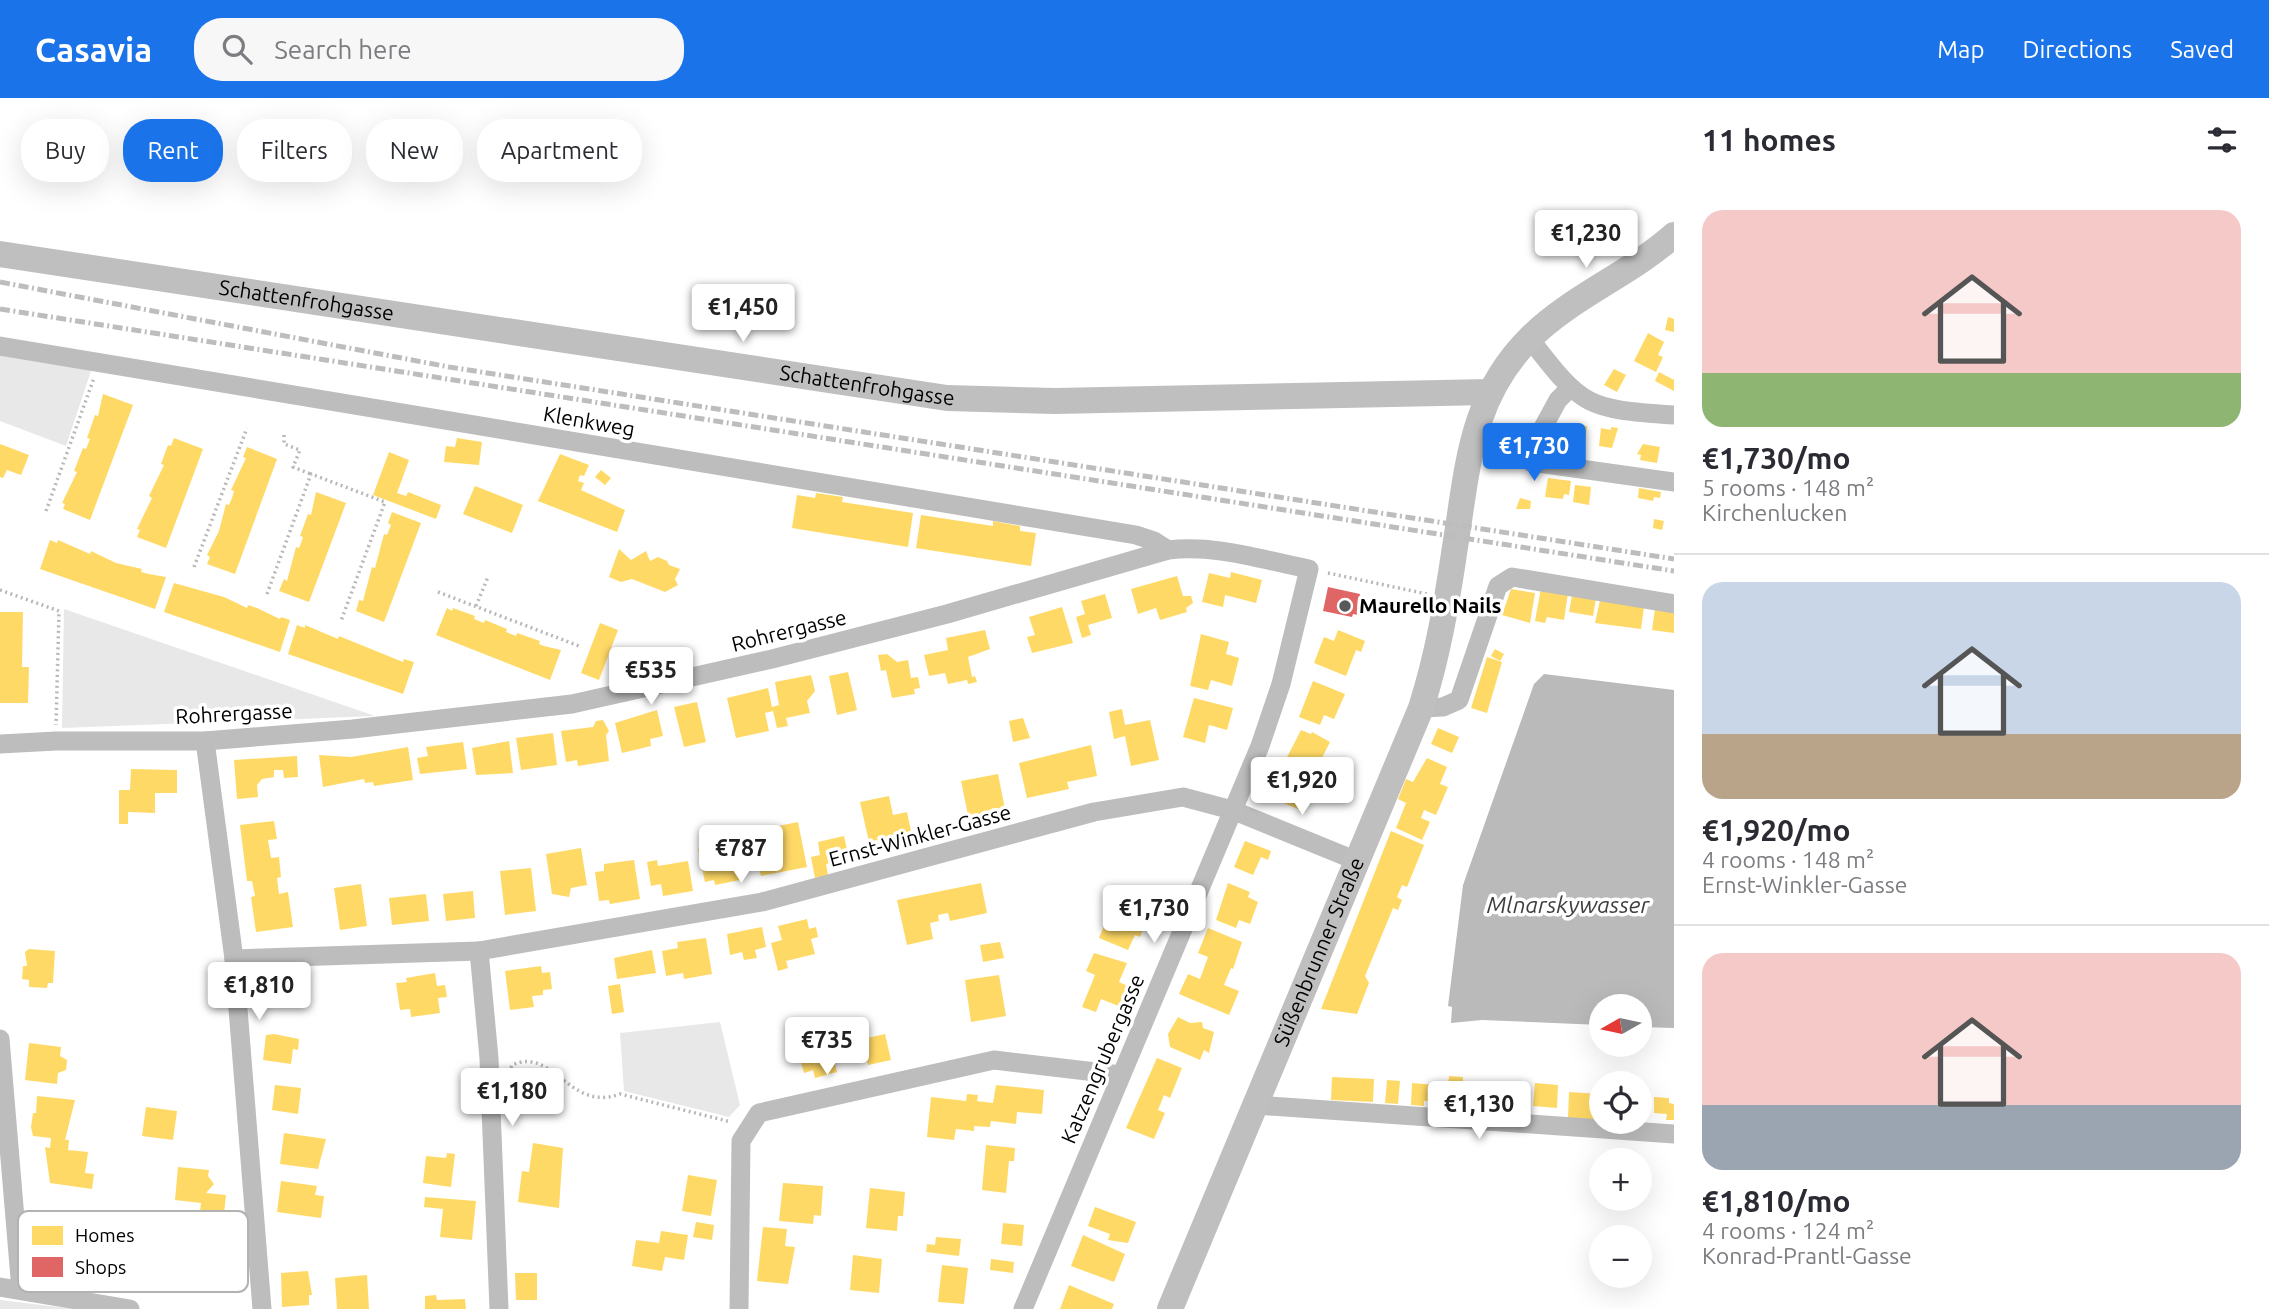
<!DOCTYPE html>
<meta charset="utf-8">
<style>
:root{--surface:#fff;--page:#f7f7f7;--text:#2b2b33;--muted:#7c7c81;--line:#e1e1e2;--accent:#1a73e8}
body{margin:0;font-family:Ubuntu,sans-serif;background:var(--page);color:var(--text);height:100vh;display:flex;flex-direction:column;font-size:26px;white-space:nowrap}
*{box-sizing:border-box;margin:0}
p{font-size:23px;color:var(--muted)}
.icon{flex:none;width:38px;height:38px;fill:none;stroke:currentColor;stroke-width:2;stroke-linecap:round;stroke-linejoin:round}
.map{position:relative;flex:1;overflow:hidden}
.sheet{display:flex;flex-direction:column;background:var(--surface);width:595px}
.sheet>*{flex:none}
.guide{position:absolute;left:21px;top:21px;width:665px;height:63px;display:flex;gap:14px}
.needle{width:46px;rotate:261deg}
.controls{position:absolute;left:1589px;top:896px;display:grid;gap:14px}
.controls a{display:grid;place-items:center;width:63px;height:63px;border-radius:50%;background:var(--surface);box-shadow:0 7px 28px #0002;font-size:35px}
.price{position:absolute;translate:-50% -60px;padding:0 16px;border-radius:7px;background:#fff;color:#222;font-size:23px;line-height:46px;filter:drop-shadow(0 2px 4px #0008)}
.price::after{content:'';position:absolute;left:50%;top:42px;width:21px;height:16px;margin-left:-10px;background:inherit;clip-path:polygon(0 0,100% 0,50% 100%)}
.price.on{background:var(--accent);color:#fff}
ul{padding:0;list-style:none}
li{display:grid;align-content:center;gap:14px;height:371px;padding:0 28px}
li+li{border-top:2px solid var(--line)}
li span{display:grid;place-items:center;height:217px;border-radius:21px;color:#555}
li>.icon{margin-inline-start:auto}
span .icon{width:126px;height:126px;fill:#fffc;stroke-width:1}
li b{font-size:30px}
h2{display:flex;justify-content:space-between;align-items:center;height:84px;padding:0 28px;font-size:30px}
.pill{padding:0 24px;border-radius:28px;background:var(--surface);box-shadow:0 7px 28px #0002;font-size:24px;line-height:63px}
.pill.on{background:var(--accent);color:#fff}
header{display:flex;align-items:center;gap:42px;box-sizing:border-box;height:98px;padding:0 35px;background:var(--accent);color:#fff}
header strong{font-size:33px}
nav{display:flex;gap:38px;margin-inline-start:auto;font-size:24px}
.search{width:490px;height:63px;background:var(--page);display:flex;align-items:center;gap:18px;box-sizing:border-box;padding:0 24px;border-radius:28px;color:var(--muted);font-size:26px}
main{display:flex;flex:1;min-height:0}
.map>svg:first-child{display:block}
.green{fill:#e8e8e8}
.water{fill:#bababa}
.homes{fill:#ffd966}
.shops{fill:#e06666}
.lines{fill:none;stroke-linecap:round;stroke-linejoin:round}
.path{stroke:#b8b8b8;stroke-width:3.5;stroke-dasharray:2 3.5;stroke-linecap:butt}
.street{stroke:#bdbdbd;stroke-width:19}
.secondary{stroke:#bfbfbf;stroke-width:26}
.rail{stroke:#bdbdbd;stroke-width:5;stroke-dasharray:10 3.5 2 3.5;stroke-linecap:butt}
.poi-dot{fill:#595959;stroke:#fff;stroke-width:2.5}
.labels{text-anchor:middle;stroke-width:7;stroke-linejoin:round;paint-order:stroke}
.street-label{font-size:21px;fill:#000;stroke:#fff}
.poi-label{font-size:21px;font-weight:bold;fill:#000;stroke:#fff;text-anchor:start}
.water-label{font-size:23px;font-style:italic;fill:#3e3e3e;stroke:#fff}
.key{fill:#fff;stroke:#b2b2b2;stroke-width:2}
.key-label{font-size:19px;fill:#000}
</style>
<header>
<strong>Casavia</strong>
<div class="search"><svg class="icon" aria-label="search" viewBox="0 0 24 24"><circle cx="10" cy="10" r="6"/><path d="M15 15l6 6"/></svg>Search here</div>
<nav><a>Map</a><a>Directions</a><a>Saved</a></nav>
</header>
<main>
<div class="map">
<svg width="1674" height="1211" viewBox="0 0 1674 1211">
<rect width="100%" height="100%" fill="#fff"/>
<g class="green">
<path d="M0 254 92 270 66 348 0 323Z"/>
<path d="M64 511 375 618 62 630Z"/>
<path d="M720 924 740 1007 729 1019 624 993 620 935Z"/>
<path d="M0 1202 75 1211H0Z"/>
</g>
<path class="water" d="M1544 576 1674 592V930L1640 929V908H1601V927L1482 922 1451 925 1452 909 1448 908 1463 787 1534 586Z"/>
<g class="homes">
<path d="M1668 219 1674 221V234L1665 232Z"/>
<path d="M1648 235 1664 244 1658 257 1663 259 1656 274 1634 263Z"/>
<path d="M1614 271 1626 277 1617 294 1604 287Z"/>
<path d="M1659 274 1674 282V293L1655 283Z"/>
<path d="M103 296 133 307 90 422 63 411 65 406 62 405 77 374 74 373 83 350 86 351 90 341 87 340 95 317 98 318Z"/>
<path d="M1570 326 1587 328 1585 345 1568 343Z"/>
<path d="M1611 329 1618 330 1612 350 1599 348 1601 330 1611 332Z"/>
<path d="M174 340 203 351 166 450 137 439 140 432 137 431 152 400 149 398 164 367 161 366 168 347 171 348Z"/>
<path d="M457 340 482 344 479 367 444 364 446 348 455 349Z"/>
<path d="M0 346 29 357 21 377 7 372 3 380 0 379Z"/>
<path d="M1643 346 1660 349 1657 365 1640 362 1641 357 1637 356Z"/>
<path d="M247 349 277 361 235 476 207 466 210 459 207 457 219 433 226 406 229 407 232 400 234 393 231 392 246 360 243 359Z"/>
<path d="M389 354 409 362 397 395 406 398 408 394 441 407 436 421 373 397Z"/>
<path d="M560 356 589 367 584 378 580 377 578 383 584 385 581 392 625 412 617 434 538 403Z"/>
<path d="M601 372 611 380 605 387 595 379Z"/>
<path d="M1548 380 1571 383 1569 397 1564 396 1563 401 1545 399Z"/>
<path d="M1575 387 1591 389 1589 407 1573 404Z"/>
<path d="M475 388 523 407 512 435 463 416Z"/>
<path d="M1639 390 1661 394 1660 400 1654 399 1653 403 1638 400Z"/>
<path d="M316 394 346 405 309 504 279 493 284 481 287 483 296 449 299 450 301 445 303 439 300 438 308 416 311 417Z"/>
<path d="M816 395 843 399 842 404 913 415 908 449 792 430 797 397 815 400Z"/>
<path d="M1520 400 1531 403 1530 411H1516Z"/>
<path d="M392 414 421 425 384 524 356 513 359 502 363 503 372 469 375 470 384 436 387 437 391 427 388 425Z"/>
<path d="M921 417 993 428V423L1020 428V433L1036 435 1031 468 916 450Z"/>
<path d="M1654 421 1664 423 1662 432 1653 430Z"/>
<path d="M50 442 57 445 58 442 90 456 91 453 116 465 142 471 141 474 149 476 166 479 155 511 40 471Z"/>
<path d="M619 451 631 462 646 453 650 463 658 459 667 463 669 467 680 471 675 481 678 487 665 494 632 481 621 484 609 479Z"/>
<path d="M1231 474 1262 482 1256 505 1225 497 1223 509 1202 504 1209 475 1230 480Z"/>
<path d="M1177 478 1183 498H1191L1193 505 1186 510 1187 514 1160 522 1156 510 1138 516 1131 491Z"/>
<path d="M174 485 224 499 247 510 248 507 257 510 280 521 281 519 290 522 280 554 164 514Z"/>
<path d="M1541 490 1568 495 1564 522 1547 519 1545 525 1535 523Z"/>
<path d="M1511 491 1535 495 1530 525 1502 517Z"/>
<path d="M1105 496 1112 520 1088 527 1091 537 1082 540 1076 519 1085 516 1081 503Z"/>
<path d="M1572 497 1596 501 1593 518 1569 514Z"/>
<path d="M1600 502 1644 509 1641 531 1595 525Z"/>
<path d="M1062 509 1073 545 1032 555 1027 539 1035 537 1029 519Z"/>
<path d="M1674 509V535L1652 532 1655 511Z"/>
<path d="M447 510 452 513 453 510 475 518 474 521 484 525 485 522 507 531 506 534 516 538 517 535 540 543 539 546 544 548 561 552 550 582 436 537Z"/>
<path d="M0 514H23L22 569H29L28 605H0Z"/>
<path d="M600 525 618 532 599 582 581 575Z"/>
<path d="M297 527 305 530V527L338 541 339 538 403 564 404 561 414 564 403 596 288 556Z"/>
<path d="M985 532 990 551 968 559 972 579 975 578 977 584 968 586 967 582 948 586 945 575 929 578 924 557 948 552 946 540Z"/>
<path d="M1338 532 1365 543 1361 554 1356 552 1346 578 1314 565 1324 539 1334 543Z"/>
<path d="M1201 536 1229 544 1226 556 1239 560 1232 588 1211 582 1208 592 1190 588Z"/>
<path d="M1495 551 1504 556 1500 563 1491 558Z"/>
<path d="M887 556 897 564 908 562 911 580 918 579 920 590 914 591 915 596 892 600 886 572 881 573 878 557Z"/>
<path d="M1487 559 1502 564 1487 615 1471 610Z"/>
<path d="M848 574 857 612 837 617 829 578Z"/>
<path d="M811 577 815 593 807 603 810 615 786 620 788 628 777 630 773 613 765 615 769 633 736 640 727 600 768 590 772 609 779 607 775 584Z"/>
<path d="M1313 583 1345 596 1334 621 1324 617 1320 627 1299 619Z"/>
<path d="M1194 600 1233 610 1227 632 1209 627 1205 645 1183 639Z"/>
<path d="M697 604 706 644 684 649 674 609Z"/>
<path d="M1122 611 1125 627 1150 622 1159 662 1131 668 1125 638 1114 641 1109 614Z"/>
<path d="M657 612 663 638 650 641 651 648 622 655 615 625Z"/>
<path d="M1023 620 1030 640 1013 644 1009 623Z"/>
<path d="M603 622 609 633 606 637 609 663 578 668 577 662 566 664 561 633 593 629 596 623Z"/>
<path d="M1438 630 1459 639 1452 655 1431 646Z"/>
<path d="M1301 632 1311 636 1312 634 1330 644 1319 666 1331 671 1326 683 1284 665Z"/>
<path d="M553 635 557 667 521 672 516 640Z"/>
<path d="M509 643 513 675 476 677 472 650Z"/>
<path d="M463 644 467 671 420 676 417 660 428 658 426 649Z"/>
<path d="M1091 647 1097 678 1067 684 1069 691 1027 700 1019 665Z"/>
<path d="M408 649 413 682 374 688 373 684 365 685 364 681 323 689 319 657 351 659Z"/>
<path d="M297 658 298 679 284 680 283 672H274V679L262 681 257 687 258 699 237 701 234 662Z"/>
<path d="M1427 660 1447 669 1440 686 1448 689 1436 717 1424 712 1421 720 1430 724 1422 742 1396 730 1406 705 1398 701 1406 681 1413 684Z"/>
<path d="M1279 666 1296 673 1293 680 1315 689 1305 714 1267 698Z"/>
<path d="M131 671 177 672V695H155V715L128 714V726H119V692H130Z"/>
<path d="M998 676 1005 711 994 714 995 722 970 727 961 683Z"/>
<path d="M889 698 893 717 907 714 913 743 880 750 878 742 869 744 860 704Z"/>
<path d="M274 723 277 741 268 742 271 760 279 759 281 779 277 780 279 796 288 794 293 829 256 834 251 799 255 798 252 783H247L240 727Z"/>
<path d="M798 724 807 769 761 778 754 749 766 747 763 731Z"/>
<path d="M1391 733 1424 747 1407 789 1402 787 1397 799 1402 802 1398 812 1393 810 1365 878 1369 885 1357 916 1321 911Z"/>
<path d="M844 738 849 761 826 766 828 777 815 780 811 759 820 757 818 744Z"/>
<path d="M1245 743 1271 753 1268 762 1261 759 1253 777 1234 769Z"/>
<path d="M715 748 716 756 739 752 742 771H738L740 782 715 787 714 782 705 784 698 751Z"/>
<path d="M581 750 587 787 571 790 569 799 552 796 546 756Z"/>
<path d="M634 762 640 801 610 806 609 802 599 803 595 774 604 773V766Z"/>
<path d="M657 762 658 768 688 763 693 793 663 798 661 786 651 788 647 764Z"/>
<path d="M531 770 536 813 505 817 500 773Z"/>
<path d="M981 785 987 815 950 823 948 815 938 817 939 823 930 825 933 841 907 847 897 802Z"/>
<path d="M1228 785 1250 794 1248 799 1258 804 1250 826 1239 822 1236 830 1216 822Z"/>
<path d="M361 786 367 828 340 832 334 790Z"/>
<path d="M473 793 475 820 446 823 443 796Z"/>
<path d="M426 796 429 823 392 827 389 800Z"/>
<path d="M1117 797 1151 812 1140 839 1135 837 1128 852 1099 840Z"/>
<path d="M807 821 809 831 816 829 818 839 811 841 815 856 786 863 788 870 778 873 771 845 782 842 778 828Z"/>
<path d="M762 829 766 849 755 852 757 860 744 862 742 854 730 857 727 836Z"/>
<path d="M1208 830 1242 844 1233 871 1231 870 1224 887 1239 893 1229 917 1179 896 1188 876 1200 881 1208 859 1198 855Z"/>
<path d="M706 840 712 876 684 881 683 875 666 878 662 853 678 850 677 844Z"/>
<path d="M1000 844 1004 860 983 864 980 847Z"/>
<path d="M29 851 55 853 53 885H48L47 890 29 889V882L22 881 23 868H27L25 854Z"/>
<path d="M652 852 656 875 617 881 614 860Z"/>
<path d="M1094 855 1127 865 1119 884 1134 891 1126 911 1101 901 1096 914 1082 909 1095 877 1086 873Z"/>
<path d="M541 868 542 875 550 874 552 891 543 892V897L532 898 534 909 510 912 505 873Z"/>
<path d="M435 875 437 888 445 887 447 899 438 900 440 915 411 919 410 911 400 912 396 885 407 884 406 880Z"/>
<path d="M999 877 1006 918 971 924 965 882Z"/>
<path d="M620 886 624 914 612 916 608 888Z"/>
<path d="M1178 919 1190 925 1202 924 1203 930 1214 934 1209 955 1204 952 1200 962 1170 949 1168 936Z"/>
<path d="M845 933 850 952 833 957 837 974 815 980 813 972 804 975 796 946Z"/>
<path d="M274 936 299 941 298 952 293 951 291 966 263 962 266 937Z"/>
<path d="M885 936 891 962 868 967 862 941Z"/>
<path d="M29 945 61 949 60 958 67 962 66 972 58 975 57 986 25 982Z"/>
<path d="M1157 960 1182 970 1170 1000 1164 997 1158 1012 1165 1015 1154 1041 1126 1030Z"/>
<path d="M1449 978 1463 979V991L1510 992 1507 1017 1482 1016V1010L1473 1009V1014L1435 1010V1003H1424V1008L1411 1007 1412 985 1448 988Z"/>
<path d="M1332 979 1374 981 1373 1004 1331 1002Z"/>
<path d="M1387 982 1400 983 1398 1006 1385 1005Z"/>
<path d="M1535 985 1558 987 1557 1010 1533 1008Z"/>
<path d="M275 987 301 990 298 1016 272 1012Z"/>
<path d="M996 987 1044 992 1042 1016 1017 1014 1016 1026 991 1023 990 1029 974 1028V1033L956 1031 954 1042 927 1039 931 999 966 1003 967 996 978 997 977 1003 993 1005Z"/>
<path d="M1569 994 1601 996V1022L1568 1020Z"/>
<path d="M37 998 75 1002 65 1042H69L68 1052 88 1054 85 1075 94 1076 92 1091 50 1085 45 1049 50 1050 51 1040 33 1038 31 1029 33 1015H36Z"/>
<path d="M1654 999 1669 1000V1005L1674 1006V1022H1666L1667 1016 1654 1015Z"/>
<path d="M146 1009 177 1013 173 1042 142 1038Z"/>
<path d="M284 1035 326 1041 318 1071 280 1066Z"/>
<path d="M533 1045 563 1050 559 1110 518 1104 522 1073 529 1074Z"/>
<path d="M986 1047 1015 1050 1014 1063H1009L1006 1095 982 1092Z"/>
<path d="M447 1055 455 1056 451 1089 423 1085 426 1058 446 1060Z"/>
<path d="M178 1069 209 1072 208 1078 214 1086 206 1095 226 1097 224 1116 200 1113 201 1105 175 1102Z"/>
<path d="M688 1077 717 1082 711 1118 682 1113Z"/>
<path d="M281 1083 317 1088 315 1097 324 1098 321 1120 277 1114Z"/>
<path d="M783 1085 823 1088 821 1118 814 1117 813 1126 779 1123Z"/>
<path d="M870 1090 905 1094 903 1118H898L897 1133 866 1130Z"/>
<path d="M425 1099 476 1103 472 1142 440 1139 443 1111 424 1109Z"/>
<path d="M1095 1109 1136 1124 1128 1145 1108 1142 1110 1136 1088 1128Z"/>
<path d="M696 1124 714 1127 712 1142 693 1139Z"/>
<path d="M1003 1125 1024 1127 1022 1148 1001 1146Z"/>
<path d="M763 1129 787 1131 785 1148 795 1149 788 1186 757 1183Z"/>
<path d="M661 1133 688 1137 684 1162 665 1159 662 1173 632 1168 636 1142 659 1145Z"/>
<path d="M1083 1137 1125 1156 1114 1184 1071 1168Z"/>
<path d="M936 1139 961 1141 959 1158 926 1154 927 1146 935 1147Z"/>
<path d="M853 1157 882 1161 879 1195 850 1192Z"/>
<path d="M991 1161 1014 1164 1013 1175 990 1172Z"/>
<path d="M942 1167 968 1170 964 1206 938 1204Z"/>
<path d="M308 1173 312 1197H309V1207L282 1209 281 1175Z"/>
<path d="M515 1175H537V1202H516Z"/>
<path d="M367 1177 369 1211H337L335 1180Z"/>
<path d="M1069 1187 1114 1206 1112 1211H1060Z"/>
<path d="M436 1197 437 1202 465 1201 466 1211H425V1198Z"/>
</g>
<path class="shops" d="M1328 489 1360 496 1359 502 1367 504 1364 518 1353 516 1352 519 1323 513Z"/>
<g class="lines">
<g class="path">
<path d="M284 337V346L300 352 293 369 311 376"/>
<path d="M46 413 94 280"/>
<path d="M194 469 247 330"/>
<path d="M1328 475 1427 496"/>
<path d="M0 492 59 513 56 627"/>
<path d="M438 494 579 548"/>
<path d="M267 496 311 376 385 404 341 523"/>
<path d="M476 508 488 479"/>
<path d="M509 975 512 967C554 948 569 1015 620 996L731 1024"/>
</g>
<g class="street">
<path d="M1530 241C1583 310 1587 311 1674 317"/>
<path d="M0 248 1136 437 1154 443 1168 452"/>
<path d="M1570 290 1558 302 1528 357 1531 364 1674 384"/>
<path d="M1421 610 1443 609 1459 602 1498 488 1512 479 1674 506"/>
<path d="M205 643 234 861 262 1211"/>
<path d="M0 646 56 643H205L353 631 572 606 772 561 947 516 1168 452C1216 446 1262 462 1309 471L1281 586 1260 648 1023 1211"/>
<path d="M479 853 489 960 499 1211"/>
<path d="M234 861 479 853 762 804 1094 714 1183 699 1232 712 1357 763"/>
<path d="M0 941 21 1192"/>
<path d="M1256 1007 1674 1036"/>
<path d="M0 1189 130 1211"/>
<path d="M739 1211 741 1043 759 1015 994 962 1121 977"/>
</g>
<g class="secondary">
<path id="s1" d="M0 156 947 300 1055 303 1489 294"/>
<path id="s2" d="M1170 1211 1421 610C1438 557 1447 503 1455 449 1468 369 1470 299 1531 239 1573 198 1630 176 1674 137"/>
</g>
<g class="rail">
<path d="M0 184 449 269 1674 461"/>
<path d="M0 211 1674 473"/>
</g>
</g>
<circle class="poi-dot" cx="1345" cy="508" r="7"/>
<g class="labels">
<g class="street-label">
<text dy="7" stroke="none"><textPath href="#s1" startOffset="310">Schattenfrohgasse</textPath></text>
<text dy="7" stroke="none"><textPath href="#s1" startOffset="877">Schattenfrohgasse</textPath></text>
<text transform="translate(589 324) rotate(10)" y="7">Klenkweg</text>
<text transform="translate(789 533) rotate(-14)" y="7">Rohrergasse</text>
<text transform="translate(234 616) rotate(-3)" y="7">Rohrergasse</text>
<text transform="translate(920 738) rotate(-15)" y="7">Ernst-Winkler-Gasse</text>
<text dy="7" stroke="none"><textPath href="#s2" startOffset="387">Süßenbrunner Straße</textPath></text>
<text transform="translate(1103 961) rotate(-67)" y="7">Katzengrubergasse</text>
</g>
<g class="poi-label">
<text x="1359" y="515">Maurello Nails</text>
</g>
<g class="water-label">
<text x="1568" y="815">Mlnarskywasser</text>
</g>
</g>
<rect x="18" y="1113" width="230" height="81" rx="10" class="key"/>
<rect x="32" y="1128" width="31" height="19" fill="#ffd966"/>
<rect x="32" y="1159" width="31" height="20" fill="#e06666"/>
<g class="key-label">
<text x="75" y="1144">Homes</text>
<text x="75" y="1176">Shops</text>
</g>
</svg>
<div class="controls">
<a><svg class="needle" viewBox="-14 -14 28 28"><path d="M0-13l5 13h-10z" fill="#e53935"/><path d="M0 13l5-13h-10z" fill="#7c7c81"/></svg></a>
<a><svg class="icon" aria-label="locate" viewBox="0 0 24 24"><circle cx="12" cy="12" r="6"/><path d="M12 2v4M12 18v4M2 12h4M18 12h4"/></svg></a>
<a>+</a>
<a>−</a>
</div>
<b class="price" style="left:1586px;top:172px">€1,230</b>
<b class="price" style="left:743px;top:246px">€1,450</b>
<b class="price on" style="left:1534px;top:385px">€1,730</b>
<b class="price" style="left:651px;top:609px">€535</b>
<b class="price" style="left:1302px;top:719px">€1,920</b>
<b class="price" style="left:741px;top:787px">€787</b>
<b class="price" style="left:1154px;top:847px">€1,730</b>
<b class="price" style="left:259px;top:924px">€1,810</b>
<b class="price" style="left:827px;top:979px">€735</b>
<b class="price" style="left:512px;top:1030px">€1,180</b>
<b class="price" style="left:1479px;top:1043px">€1,130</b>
<div class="guide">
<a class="pill">Buy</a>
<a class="pill on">Rent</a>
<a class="pill">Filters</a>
<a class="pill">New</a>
<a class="pill">Apartment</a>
</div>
</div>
<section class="sheet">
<h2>11 homes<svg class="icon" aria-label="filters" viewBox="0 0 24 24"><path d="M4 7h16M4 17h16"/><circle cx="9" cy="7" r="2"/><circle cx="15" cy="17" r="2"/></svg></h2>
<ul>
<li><span style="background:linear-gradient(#f6c9c9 75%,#8fb573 0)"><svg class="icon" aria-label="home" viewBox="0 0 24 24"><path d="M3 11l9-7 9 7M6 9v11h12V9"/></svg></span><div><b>€1,730/mo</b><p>5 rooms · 148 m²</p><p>Kirchenlucken</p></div></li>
<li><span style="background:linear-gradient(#c9d6e8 70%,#b9a48a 0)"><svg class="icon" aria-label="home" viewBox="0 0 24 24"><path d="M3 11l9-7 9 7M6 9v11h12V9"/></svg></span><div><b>€1,920/mo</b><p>4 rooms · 148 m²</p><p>Ernst-Winkler-Gasse</p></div></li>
<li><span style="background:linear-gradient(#f6c9c9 70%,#9aa5b1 0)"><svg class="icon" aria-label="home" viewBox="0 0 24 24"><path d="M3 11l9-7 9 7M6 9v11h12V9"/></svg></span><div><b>€1,810/mo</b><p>4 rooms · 124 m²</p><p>Konrad-Prantl-Gasse</p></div></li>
</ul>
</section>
</main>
